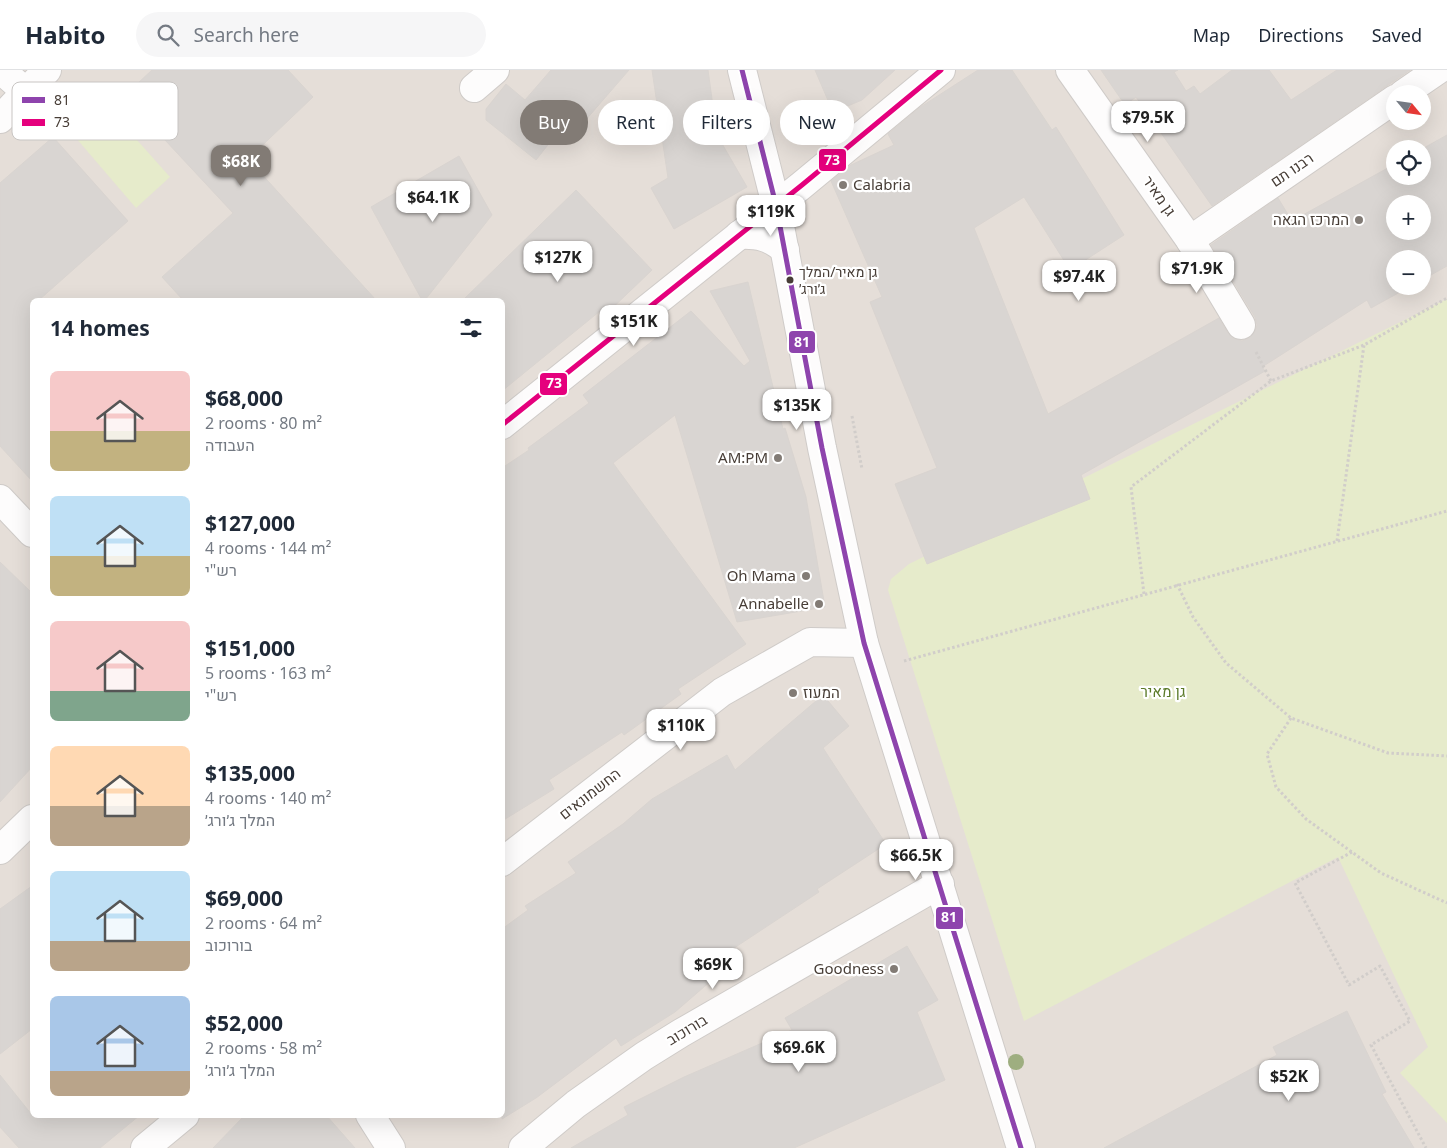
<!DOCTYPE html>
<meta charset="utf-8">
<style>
:root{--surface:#fff;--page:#f6f6f7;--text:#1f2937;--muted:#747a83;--line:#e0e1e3;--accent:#827b75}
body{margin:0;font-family:"Noto Sans",Heebo,sans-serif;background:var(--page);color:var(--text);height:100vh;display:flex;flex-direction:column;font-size:19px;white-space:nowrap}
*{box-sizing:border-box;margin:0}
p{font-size:16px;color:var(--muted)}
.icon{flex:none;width:28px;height:28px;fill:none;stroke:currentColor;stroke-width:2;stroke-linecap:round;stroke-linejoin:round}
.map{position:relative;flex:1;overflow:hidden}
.details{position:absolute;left:30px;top:228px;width:475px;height:820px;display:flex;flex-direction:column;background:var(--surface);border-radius:8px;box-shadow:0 5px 20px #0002}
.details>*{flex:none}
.guide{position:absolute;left:520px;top:30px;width:475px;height:45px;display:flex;gap:10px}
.needle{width:32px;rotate:119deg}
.buttons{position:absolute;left:1386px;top:15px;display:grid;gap:10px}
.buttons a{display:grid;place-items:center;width:45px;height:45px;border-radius:50%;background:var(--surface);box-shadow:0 5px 20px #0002;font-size:25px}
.price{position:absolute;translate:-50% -42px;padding:0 11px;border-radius:10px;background:#fff;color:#222;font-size:16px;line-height:32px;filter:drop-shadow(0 1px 2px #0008)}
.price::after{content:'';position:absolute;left:50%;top:30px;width:15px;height:11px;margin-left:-8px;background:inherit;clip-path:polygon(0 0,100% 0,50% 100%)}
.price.current{background:var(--accent);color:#fff}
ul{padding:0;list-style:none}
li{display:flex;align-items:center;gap:15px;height:125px;padding:0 20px}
li span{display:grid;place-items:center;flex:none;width:140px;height:100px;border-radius:8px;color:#555}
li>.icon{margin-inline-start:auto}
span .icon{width:60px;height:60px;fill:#fffc;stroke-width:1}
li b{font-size:21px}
h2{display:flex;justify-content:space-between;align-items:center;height:60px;padding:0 20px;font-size:21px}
.pill{padding:0 18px;border-radius:22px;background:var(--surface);box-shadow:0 5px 20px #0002;font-size:18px;line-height:45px}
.pill.current{background:var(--accent);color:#fff}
header{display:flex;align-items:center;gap:30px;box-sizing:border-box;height:70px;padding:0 25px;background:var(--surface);border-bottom:1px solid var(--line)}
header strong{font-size:24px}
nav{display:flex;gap:28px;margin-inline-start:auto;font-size:18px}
.search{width:350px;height:45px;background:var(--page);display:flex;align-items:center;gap:12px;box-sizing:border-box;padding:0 18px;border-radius:28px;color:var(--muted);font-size:19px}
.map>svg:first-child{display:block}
.residential{fill:#e5ded8;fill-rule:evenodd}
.green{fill:#e6ebcb}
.building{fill:#d9d5d2;stroke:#d9d4d0;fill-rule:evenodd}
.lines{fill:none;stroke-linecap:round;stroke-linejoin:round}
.minor-casing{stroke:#cfcbc8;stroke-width:30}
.tertiary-casing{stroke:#cfcbc8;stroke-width:30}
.path{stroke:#d1cdca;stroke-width:3;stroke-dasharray:2.5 2.5;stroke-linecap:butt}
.minor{stroke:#fdfcfc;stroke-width:28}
.tertiary{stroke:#fdfcfc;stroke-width:28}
.bus-1-casing{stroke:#fff;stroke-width:9}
.bus-2-casing{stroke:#fff;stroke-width:9}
.bus-1{stroke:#8e44ad;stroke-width:5}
.bus-2{stroke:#e5007d;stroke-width:5}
.tree{fill:#9eae80}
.poi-dot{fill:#827b75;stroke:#fff;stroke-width:2}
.bus-dot{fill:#473d36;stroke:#fff;stroke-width:2}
.labels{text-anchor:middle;stroke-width:4.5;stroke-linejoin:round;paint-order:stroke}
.bus-label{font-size:14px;fill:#473d36;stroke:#fff;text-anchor:start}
.street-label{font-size:15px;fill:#473d36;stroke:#fff}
.poi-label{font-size:15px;fill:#473d36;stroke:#fff;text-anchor:end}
.park-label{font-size:15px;fill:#5b7a29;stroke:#fff}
.key{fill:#fff;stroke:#c8c5c3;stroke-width:1}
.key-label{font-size:14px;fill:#473d36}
.line-badge{stroke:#fff;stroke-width:2}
.badge-label{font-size:14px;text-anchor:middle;font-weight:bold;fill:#fff}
</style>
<header>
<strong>Habito</strong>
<div class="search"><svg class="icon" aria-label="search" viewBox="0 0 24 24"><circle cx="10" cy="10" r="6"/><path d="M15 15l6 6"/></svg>Search here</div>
<nav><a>Map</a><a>Directions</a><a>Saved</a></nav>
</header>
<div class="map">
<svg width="1447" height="1078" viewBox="0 0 1447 1078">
<rect width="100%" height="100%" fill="#f1eeeb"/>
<path class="residential" d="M0 0H1447V1078H0ZM1395 24H1422V51H1395ZM1395 79H1422V106H1395ZM1395 134H1422V161H1395ZM1395 189H1422V216H1395ZM32 230H502V1045H32Z"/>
<g class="green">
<path d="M96 24 170 107 136 138 64 54Z"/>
<path d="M1447 229V1053L1400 1003 1428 977 1338 787 1024 951 888 520 891 509 909 494Z"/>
</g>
<g class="building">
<path d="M152 0H288L313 27 248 89 376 230H183L162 207 233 143 124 26Z"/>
<path d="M551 0H629L584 52 573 43 536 90 486 50V39L506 14 525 30Z"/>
<path d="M652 0H708L717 65 747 117 674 159 651 118 668 108Z"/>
<path d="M815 0H895L862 30 833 42Z"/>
<path d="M978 0H1012L1052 60 1056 57 1124 165 1070 200 1024 127 974 158 1048 344 1219 248 1228 263 1233 268 1242 271 1249 268 1254 263 1257 255 1255 247 1211 175 1278 128 1292 151 1395 94V106H1422V79L1447 65V196L1422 210V189H1395V216H1411L1371 238 1367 230 1262 297 1265 301 1081 405 1090 429 927 494 895 414 937 398 870 232 882 227 831 111 851 95 894 75 888 64 919 38ZM1395 134H1422V161H1395Z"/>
<path d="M1101 0H1178L1174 2 1186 21 1194 16 1200 24 1232 0H1269L1291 30 1337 0H1410L1212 136 1136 27 1125 35Z"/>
<path d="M53 67 128 151 39 230H32V411L0 376V113Z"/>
<path d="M459 86 492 145 425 230H422L371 137Z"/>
<path d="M576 120 652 200 605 245 600 241 502 321V230H463Z"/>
<path d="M748 212 783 359 785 358 806 427 825 537 737 552 675 345 613 393 746 574 678 619 681 624 624 665 622 662 549 710 554 719 502 751V398L529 380 528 378 589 333 583 325 691 241 744 296 750 291 710 221Z"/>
<path d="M0 492 32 523V697L0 732Z"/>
<path d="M823 625 849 656 823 678 886 774 817 819 819 822 719 888 727 897 675 942 621 976 616 968 536 1028 502 1049V859L528 840 525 836 576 803 568 792 623 754 652 729 727 685 735 700Z"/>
<path d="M32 816V959L0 984V839Z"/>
<path d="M907 876 938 930 917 942 945 1010 794 1078H571L628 1045 624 1037 684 1007 792 960 785 948Z"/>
<path d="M1347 941 1386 1022 1382 1024 1414 1078H1104L1277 985 1273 977Z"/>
<path d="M0 1005 32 1045H140L100 1078H19L0 1057Z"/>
<path d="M245 1045H326L355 1078H213Z"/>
</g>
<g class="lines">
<defs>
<g id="minor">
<path d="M1 0 26 22"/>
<path d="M1070 0 1190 170 1241 255"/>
<path d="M474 18 495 0"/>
<path d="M1403 24 1438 0"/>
<path d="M0 49 47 0"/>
<path d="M1190 170 1395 29"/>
<path d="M502 355 802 115 941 0"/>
<path d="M0 429 32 463"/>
<path d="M0 780 32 749"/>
<path d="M502 792 722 622 810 572 864 573"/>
<path d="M370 1045 391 1078"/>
<path d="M145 1078 185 1045"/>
<path d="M523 1078 576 1034 644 986 681 963 940 814"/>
</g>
<g id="tertiary">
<path d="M742 0 776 135 822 378 864 573 1021 1078"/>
<path d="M739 165C758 164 771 167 785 180"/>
</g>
</defs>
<use href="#minor" class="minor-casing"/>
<use href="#tertiary" class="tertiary-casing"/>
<g class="path">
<path d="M1256 282 1271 311"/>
<path d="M852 346 862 399"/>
<path d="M1337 471 1364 275"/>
<path d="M1177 514 1193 547 1226 593 1291 648 1388 683 1447 686"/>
<path d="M1144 524 1131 417 1271 311 1364 275 1447 228"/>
<path d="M904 591 1447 441"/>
<path d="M1291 648 1267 684 1276 717 1306 749 1381 803 1447 833"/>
<path d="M1352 782 1295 813 1349 915 1380 896 1410 951 1371 975 1426 1078"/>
</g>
<use href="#minor" class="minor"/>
<use href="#tertiary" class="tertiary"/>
<defs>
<path id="bus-1" d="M742 0 776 135 822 378 864 573 1021 1078"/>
<path id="bus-2" d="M502 355 802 115 941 0"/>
</defs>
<use href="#bus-1" class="bus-1-casing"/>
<use href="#bus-2" class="bus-2-casing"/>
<use href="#bus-1" class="bus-1"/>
<use href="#bus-2" class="bus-2"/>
</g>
<circle class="tree" cx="1016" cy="992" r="8"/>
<g class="poi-dot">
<circle cx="843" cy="115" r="5"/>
<circle cx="1359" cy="150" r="5"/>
<circle cx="778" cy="388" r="5"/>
<circle cx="806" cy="506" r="5"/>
<circle cx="819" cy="534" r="5"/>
<circle cx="793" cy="623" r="5"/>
<circle cx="894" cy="899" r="5"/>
</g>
<circle class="bus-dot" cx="790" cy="210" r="4.5"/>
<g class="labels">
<g class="bus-label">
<text x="799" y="207">גן מאיר/המלך<tspan x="799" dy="17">ג׳ורג׳</tspan></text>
</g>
<g class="street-label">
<text transform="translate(1292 100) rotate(-34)" y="5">רבנו תם</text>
<text transform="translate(1159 126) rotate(55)" y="5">גן מאיר</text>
<text transform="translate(590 724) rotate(-38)" y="5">החשמונאים</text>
<text transform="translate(687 960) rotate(-31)" y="5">בורוכוב</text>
</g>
<g class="poi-label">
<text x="853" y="120" text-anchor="start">Calabria</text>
<text x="1349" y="155">המרכז הגאה</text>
<text x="768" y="393">AM:PM</text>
<text x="796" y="511">Oh Mama</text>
<text x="809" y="539">Annabelle</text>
<text x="803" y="628" text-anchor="start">המעוז</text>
<text x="884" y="904">Goodness</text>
</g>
<g class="park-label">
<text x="1163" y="627">גן מאיר</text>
</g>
</g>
<rect x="12" y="12" width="166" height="58" rx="8" class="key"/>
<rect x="22" y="27" width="23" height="6" fill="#8e44ad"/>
<rect x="22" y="49" width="23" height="7" fill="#e5007d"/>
<g class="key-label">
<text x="54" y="35">81</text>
<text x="54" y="57">73</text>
</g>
<g class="line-badge">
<rect x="818" y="78" width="29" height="24" rx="5" fill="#e5007d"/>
<rect x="788" y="260" width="28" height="24" rx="5" fill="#8e44ad"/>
<rect x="539" y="302" width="29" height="24" rx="5" fill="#e5007d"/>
<rect x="935" y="836" width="29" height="24" rx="5" fill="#8e44ad"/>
</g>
<g class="badge-label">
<text x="832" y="95">73</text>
<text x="802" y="277">81</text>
<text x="554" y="318">73</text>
<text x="949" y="852">81</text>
</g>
</svg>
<div class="buttons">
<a><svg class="needle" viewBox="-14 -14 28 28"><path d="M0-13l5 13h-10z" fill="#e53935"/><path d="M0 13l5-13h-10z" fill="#747a83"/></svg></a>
<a><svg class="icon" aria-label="locate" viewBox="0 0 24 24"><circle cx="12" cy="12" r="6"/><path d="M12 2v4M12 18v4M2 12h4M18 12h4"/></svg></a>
<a>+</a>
<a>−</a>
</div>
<b class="price" style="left:1148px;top:73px">$79.5K</b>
<b class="price current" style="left:241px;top:117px">$68K</b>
<b class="price" style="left:433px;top:153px">$64.1K</b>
<b class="price" style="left:771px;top:167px">$119K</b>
<b class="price" style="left:558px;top:213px">$127K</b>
<b class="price" style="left:1197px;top:224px">$71.9K</b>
<b class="price" style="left:1079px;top:232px">$97.4K</b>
<b class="price" style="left:634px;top:277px">$151K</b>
<b class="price" style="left:797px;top:361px">$135K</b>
<b class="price" style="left:681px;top:681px">$110K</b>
<b class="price" style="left:916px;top:811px">$66.5K</b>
<b class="price" style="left:713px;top:920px">$69K</b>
<b class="price" style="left:799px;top:1003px">$69.6K</b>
<b class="price" style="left:1289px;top:1032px">$52K</b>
<div class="guide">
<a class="pill current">Buy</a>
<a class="pill">Rent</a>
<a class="pill">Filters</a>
<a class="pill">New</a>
</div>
<section class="details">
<h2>14 homes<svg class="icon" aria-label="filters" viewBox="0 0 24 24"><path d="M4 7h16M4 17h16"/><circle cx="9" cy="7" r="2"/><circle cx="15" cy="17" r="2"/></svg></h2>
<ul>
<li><span style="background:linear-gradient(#f6c9c9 60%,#c2b280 0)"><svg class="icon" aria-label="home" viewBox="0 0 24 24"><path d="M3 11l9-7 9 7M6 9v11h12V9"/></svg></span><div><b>$68,000</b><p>2 rooms · 80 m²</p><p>העבודה</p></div></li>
<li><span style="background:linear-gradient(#bfe0f5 60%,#c2b280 0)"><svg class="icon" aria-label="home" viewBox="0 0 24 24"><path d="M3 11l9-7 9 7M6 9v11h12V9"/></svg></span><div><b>$127,000</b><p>4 rooms · 144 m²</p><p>רש&quot;י</p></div></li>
<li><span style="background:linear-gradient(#f6c9c9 70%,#7fa58c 0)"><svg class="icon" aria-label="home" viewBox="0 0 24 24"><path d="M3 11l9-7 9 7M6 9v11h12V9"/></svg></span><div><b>$151,000</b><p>5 rooms · 163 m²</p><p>רש&quot;י</p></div></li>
<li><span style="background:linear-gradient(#ffd9b3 60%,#b9a48a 0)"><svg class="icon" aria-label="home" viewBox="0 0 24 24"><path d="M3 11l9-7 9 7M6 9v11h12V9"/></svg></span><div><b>$135,000</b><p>4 rooms · 140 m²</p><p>המלך ג׳ורג׳</p></div></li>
<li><span style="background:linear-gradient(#bfe0f5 70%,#b9a48a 0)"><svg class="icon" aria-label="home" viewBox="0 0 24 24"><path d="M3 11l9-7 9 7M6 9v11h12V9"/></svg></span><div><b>$69,000</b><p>2 rooms · 64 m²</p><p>בורוכוב</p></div></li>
<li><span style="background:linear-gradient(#a9c7e8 75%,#b9a48a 0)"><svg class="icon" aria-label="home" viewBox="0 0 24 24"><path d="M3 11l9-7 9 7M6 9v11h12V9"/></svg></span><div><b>$52,000</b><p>2 rooms · 58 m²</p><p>המלך ג׳ורג׳</p></div></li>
</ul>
</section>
</div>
